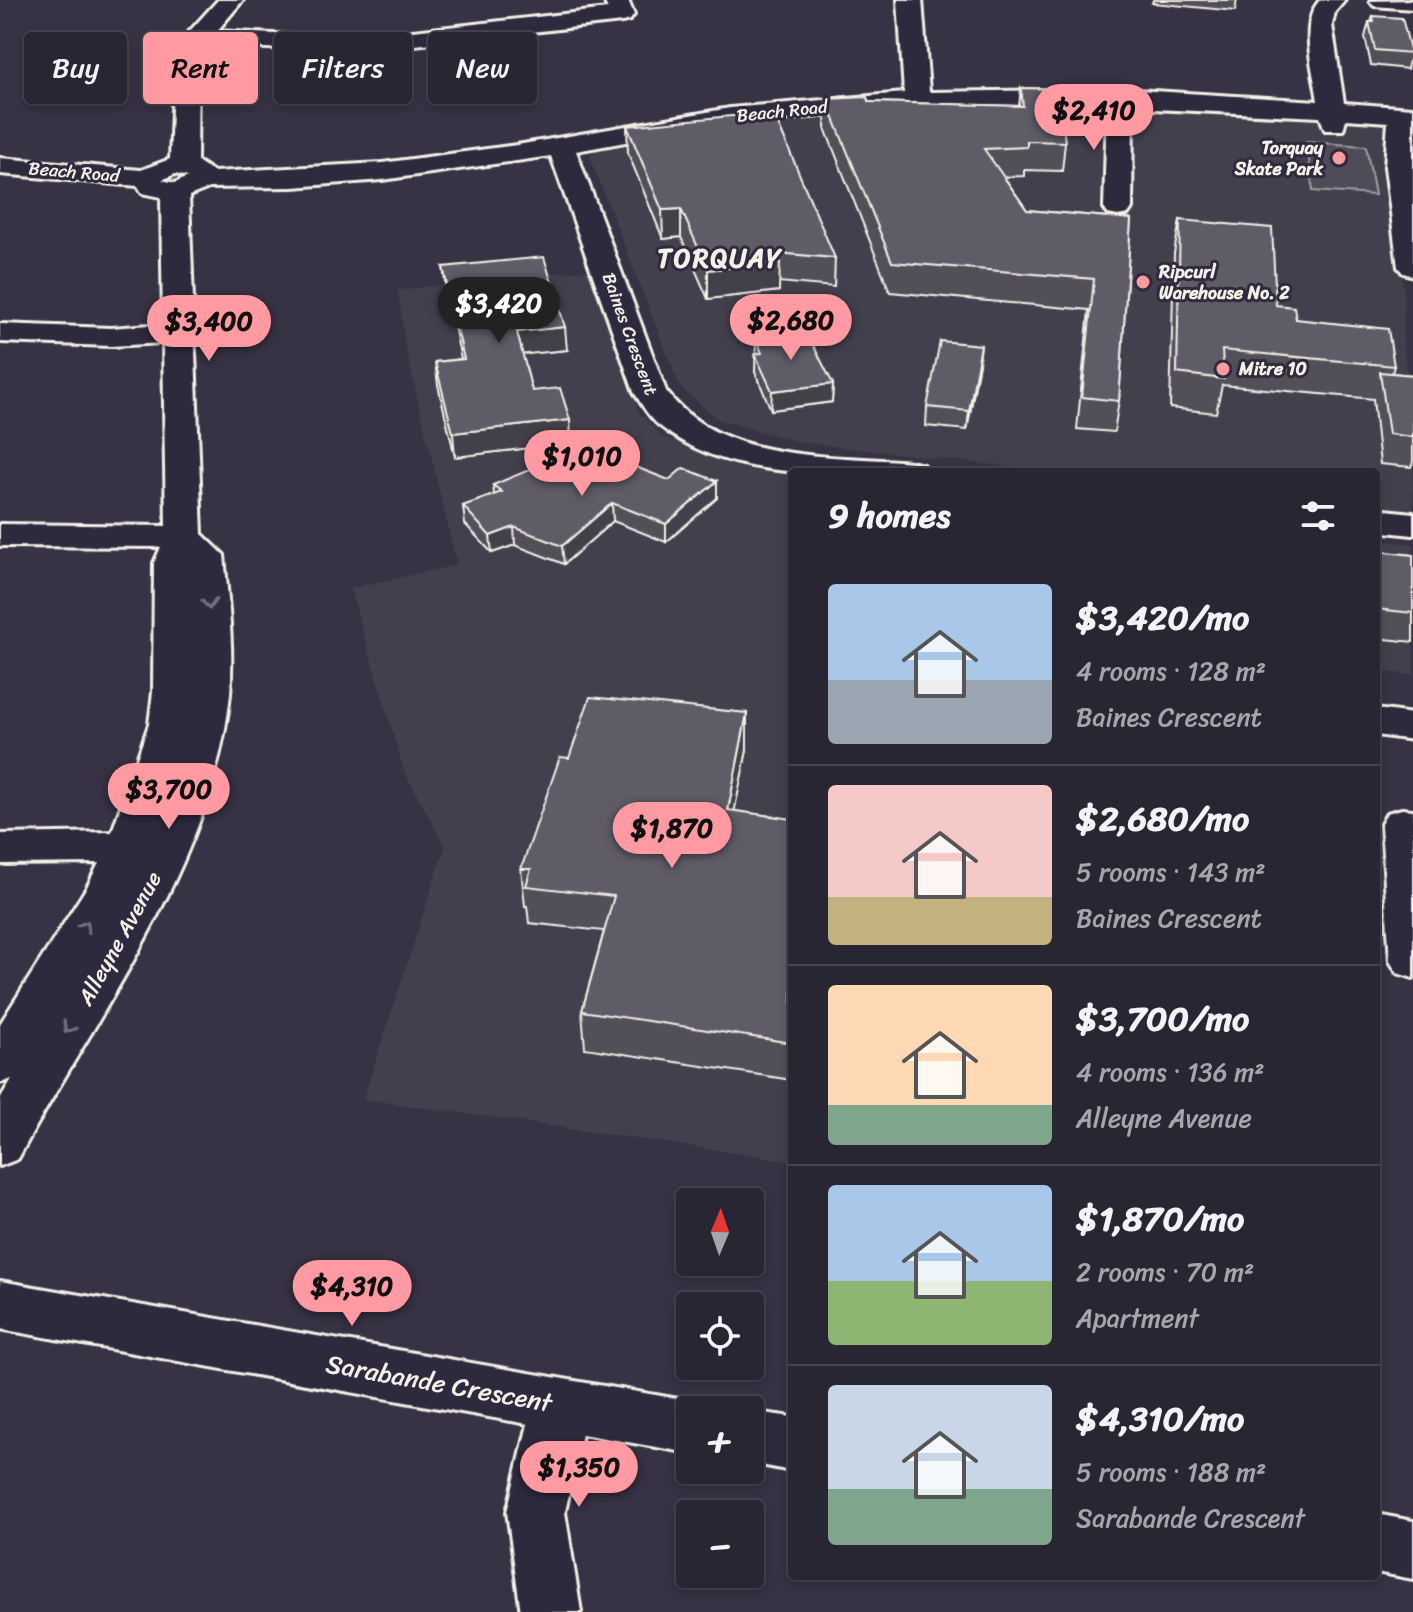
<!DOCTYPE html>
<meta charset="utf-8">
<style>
:root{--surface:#292633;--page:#312e3b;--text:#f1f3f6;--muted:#a5a5ac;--line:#45434e;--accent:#ff9aa2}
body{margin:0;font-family:Sriracha,sans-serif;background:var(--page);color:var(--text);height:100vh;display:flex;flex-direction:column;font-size:30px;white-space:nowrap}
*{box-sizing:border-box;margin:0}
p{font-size:26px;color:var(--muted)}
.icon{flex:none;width:44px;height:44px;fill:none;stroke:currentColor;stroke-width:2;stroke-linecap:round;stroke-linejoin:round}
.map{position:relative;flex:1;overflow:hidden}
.side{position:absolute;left:788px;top:468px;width:592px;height:1112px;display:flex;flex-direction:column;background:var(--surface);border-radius:8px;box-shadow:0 4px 12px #0003,0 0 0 2px var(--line)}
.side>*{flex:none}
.guide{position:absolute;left:24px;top:32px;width:644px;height:72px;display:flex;gap:16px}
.needle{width:52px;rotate:2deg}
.tools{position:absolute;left:676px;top:1188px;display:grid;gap:16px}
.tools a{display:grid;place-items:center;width:88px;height:88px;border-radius:8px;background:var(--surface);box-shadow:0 4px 12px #0003,0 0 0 2px var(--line);font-size:40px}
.price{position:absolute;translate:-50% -68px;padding:0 18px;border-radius:28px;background:var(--accent);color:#111;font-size:26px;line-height:52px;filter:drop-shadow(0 2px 4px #0008)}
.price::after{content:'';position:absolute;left:50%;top:48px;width:24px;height:18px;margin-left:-12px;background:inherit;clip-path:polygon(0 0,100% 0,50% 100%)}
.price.selected{background:#222;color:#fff}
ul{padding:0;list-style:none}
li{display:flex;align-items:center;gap:24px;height:200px;padding:0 40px}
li+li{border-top:2px solid var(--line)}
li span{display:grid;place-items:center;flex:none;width:224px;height:160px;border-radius:8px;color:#555}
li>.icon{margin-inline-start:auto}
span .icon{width:96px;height:96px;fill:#fffc;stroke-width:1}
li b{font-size:34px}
h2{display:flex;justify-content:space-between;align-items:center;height:96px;padding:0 40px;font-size:34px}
.tag{padding:0 28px;border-radius:8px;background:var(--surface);box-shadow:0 4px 12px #0003,0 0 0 2px var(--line);font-size:28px;line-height:72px}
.tag.selected{background:var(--accent);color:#111}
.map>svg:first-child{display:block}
.built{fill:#433f4e}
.green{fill:#504b59;stroke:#a29ea0;stroke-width:2}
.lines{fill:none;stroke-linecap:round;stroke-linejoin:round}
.minor-casing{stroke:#f4f1e8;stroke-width:6}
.minor{fill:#2f2a3d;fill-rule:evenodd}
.wall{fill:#524f59;stroke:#f4f1e8;stroke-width:2}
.shaded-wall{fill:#424048;stroke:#f4f1e8;stroke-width:2}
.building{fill:#5f5c67;stroke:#f4f1e8;stroke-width:2}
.oneway{stroke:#747079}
.poi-dot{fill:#ff9aa2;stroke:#2f2a3d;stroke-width:3}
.labels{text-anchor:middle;stroke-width:6;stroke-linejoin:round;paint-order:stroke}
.far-street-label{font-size:18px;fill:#f4f1e8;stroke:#2f2a3d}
.far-poi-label{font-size:18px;font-weight:bold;fill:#f4f1e8;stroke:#2f2a3d;text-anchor:start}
.street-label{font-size:22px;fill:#f4f1e8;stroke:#2f2a3d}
.far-district-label{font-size:26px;font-weight:bold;letter-spacing:2px;fill:#f4f1e8;stroke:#2f2a3d}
.near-street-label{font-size:26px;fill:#f4f1e8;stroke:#2f2a3d}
</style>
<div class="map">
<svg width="1413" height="1612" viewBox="0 0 1413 1612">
<rect width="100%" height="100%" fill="#373244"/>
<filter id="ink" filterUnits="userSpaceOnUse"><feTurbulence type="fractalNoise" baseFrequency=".0125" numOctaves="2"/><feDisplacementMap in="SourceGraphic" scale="16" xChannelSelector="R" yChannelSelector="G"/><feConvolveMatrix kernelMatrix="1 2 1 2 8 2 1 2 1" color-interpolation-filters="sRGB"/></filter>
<g filter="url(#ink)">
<g class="built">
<path d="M1037 103 1186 108 1413 123V275L1386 138 1404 291 1403 347 1413 405V510L1376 506V472H1053L798 442 719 420 680 387 590 158 595 150 727 127 880 107Z"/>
<path d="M593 269 639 412 662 436 730 465 792 474V1161L363 1099 445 847 404 771 350 588 457 565 405 346 398 290Z"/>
<path d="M1376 540 1413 544V675L1376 671Z"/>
</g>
<path class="green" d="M1307 142 1366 146 1375 195 1313 191Z"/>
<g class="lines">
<defs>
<g id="minor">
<path d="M218 0H243L217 31 351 38 608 9 604 0H628L634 15 630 20 622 22 351 52 206 45 198 61 197 161 214 172 382 163 517 145 730 108 904 93 898 0H922L929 92 1120 89 1318 101C1314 71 1298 24 1320 0H1345L1335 12 1332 25 1344 103 1413 108V276L1403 273 1398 267 1385 167 1388 122 1346 119 1343 130H1325L1320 117 1133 108 1132 208 1128 214 1118 216 1108 214 1104 208 1107 107C925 101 755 117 576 151L666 391C720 463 829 455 911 462L923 465 928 472C841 472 733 485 660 426 649 418 641 403 634 392L551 156 382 180 293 187 209 188 189 196 202 534 224 555C228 601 234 648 230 694 212 866 97 1012 18 1159L0 1166V1099L12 1079 0 1083V1024L87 887 99 863 0 864V834L112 832 149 724 153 692 154 563 161 547 0 546V524L166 526 163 343 111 346 0 342V324L111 328 163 324 161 197 142 193 138 186 0 174V158L141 170 170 159 174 61 189 32ZM175 174 188 177 175 183 162 180Z"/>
<path d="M1413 0V9L1374 6 1370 1Z"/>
<path d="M1376 509 1413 513V535L1376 531Z"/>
<path d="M1376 709 1413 714V740L1376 735Z"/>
<path d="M1402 809 1413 810V978L1397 973 1390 961 1381 824 1387 813Z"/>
<path d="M0 1281 690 1401 711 1410H690V1453L582 1434 565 1512 581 1612H521L507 1512 528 1424 0 1329Z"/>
<path d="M750 1411 792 1417V1471L750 1463Z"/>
<path d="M1376 1514 1413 1521V1579L1376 1572Z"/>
</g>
</defs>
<use href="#minor" class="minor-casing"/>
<use href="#minor" class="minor"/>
</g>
<g class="wall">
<path d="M1153 0H1237L1235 11 1152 3Z"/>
<path d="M1373 16 1411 53 1407 69 1371 65 1365 37 1369 22H1371Z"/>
<path d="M1021 88 1065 142 1062 171 1024 170V176L1004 177 1027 210 1131 219 1119 401 1114 432 1077 429 1089 310 890 292 825 128 826 99 869 102 1019 106Z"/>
<path d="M627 126 835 258 834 287 779 282V291L708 299 681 237 663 239 628 153Z"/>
<path d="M1180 220 1276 305 1296 319 1394 366 1392 373 1413 375V462L1411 467 1380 464 1373 399 1222 385 1216 413 1170 408 1174 253Z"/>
<path d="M443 267 567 350 522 354 532 391 571 443 455 457 438 385 435 362 461 359 446 289Z"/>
<path d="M756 338 833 384 832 402 771 410 755 372Z"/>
<path d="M979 363 967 430 926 426 927 407Z"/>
<path d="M669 480 717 481V498L666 542 613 521 564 564 515 545 492 553 465 524 463 506 494 495 493 485Z"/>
<path d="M1376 551 1413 555V642L1376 638Z"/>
<path d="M747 750 734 811 792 819V1080L585 1048 582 1011 604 931 529 923 527 906H525L521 869 569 758Z"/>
</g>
<g class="shaded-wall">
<path d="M681 209V237L663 239 662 210Z"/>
<path d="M780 262 779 291 708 299V270Z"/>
<path d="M565 327 567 350 518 355 517 332Z"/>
<path d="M981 345 979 363 967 430 969 411Z"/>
<path d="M833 384 832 402 771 410 772 391Z"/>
<path d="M570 420 571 443 455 457 453 433Z"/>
<path d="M717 481V498L666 542V524Z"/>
<path d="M612 503 613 521 564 564 562 546Z"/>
<path d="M514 527 515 545 492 553 490 536Z"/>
<path d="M747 713V750L727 847 728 810Z"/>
</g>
<g class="building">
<path d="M1373 16 1402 18 1411 53 1375 50 1369 22H1374Z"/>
<path d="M1021 88 1059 89 1065 142 1027 141V147L984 149 1027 210 1131 219 1119 401 1082 397 1094 279 892 262 826 99 867 97 869 102 1023 106Z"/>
<path d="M773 112 835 258 775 253 780 262 708 270 681 209 662 210 627 126Z"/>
<path d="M1180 220 1272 228 1276 305 1294 307 1296 319 1388 329 1394 366 1222 350 1224 379 1177 373Z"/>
<path d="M544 257 565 327 517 332 532 391 560 388 570 420 453 433 435 362 464 359 443 267Z"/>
<path d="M807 333 833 384 772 391 755 354 762 353 756 338Z"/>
<path d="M940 341 981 345 969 411 927 407Z"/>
<path d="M1380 372 1413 375V437L1389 434Z"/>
<path d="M577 450 587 482 615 459 669 480 683 468 717 481 666 524 612 503 562 546 514 527 490 536 463 506 502 492 493 485Z"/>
<path d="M1376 551 1413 555V613L1376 609Z"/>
<path d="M590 697 747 713 728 810 792 819V1043L582 1011 614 896 526 886 531 869H521L560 757 569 758Z"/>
</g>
<defs><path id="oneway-chevron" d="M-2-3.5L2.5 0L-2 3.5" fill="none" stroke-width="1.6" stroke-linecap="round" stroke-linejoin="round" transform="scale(2)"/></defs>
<g class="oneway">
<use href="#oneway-chevron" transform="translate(209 604) rotate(87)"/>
<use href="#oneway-chevron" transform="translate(85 926) rotate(-58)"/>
<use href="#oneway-chevron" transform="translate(68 1028) rotate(121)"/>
</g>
</g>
<g class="poi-dot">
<circle cx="1339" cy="158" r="8"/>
<circle cx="1143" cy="282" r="8"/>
<circle cx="1223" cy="369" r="8"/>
</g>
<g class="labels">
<g class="far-street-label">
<text transform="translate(782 111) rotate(-6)" y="6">Beach Road</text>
<text transform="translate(74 172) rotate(5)" y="6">Beach Road</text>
<text transform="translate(630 334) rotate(70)" y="6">Baines Crescent</text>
</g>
<g class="far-poi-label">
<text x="1323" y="154" text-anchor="end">Torquay<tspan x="1323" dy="21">Skate Park</tspan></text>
<text x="1159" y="278">Ripcurl<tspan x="1159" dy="21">Warehouse No. 2</tspan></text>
<text x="1239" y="375">Mitre 10</text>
</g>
<g class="street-label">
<text transform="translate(119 938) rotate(-61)" y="8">Alleyne Avenue</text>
</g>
<g class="far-district-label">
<text x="720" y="267">TORQUAY</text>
</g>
<g class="near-street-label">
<text transform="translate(439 1383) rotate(10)" y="9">Sarabande Crescent</text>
</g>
</g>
</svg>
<div class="tools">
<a><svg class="needle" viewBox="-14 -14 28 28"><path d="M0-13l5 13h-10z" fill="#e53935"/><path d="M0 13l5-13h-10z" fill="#a5a5ac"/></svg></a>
<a><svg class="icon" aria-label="locate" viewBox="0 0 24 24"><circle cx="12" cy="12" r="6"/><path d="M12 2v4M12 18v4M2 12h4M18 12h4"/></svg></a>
<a>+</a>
<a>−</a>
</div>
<b class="price" style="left:1094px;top:152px">$2,410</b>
<b class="price selected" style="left:499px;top:345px">$3,420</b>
<b class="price" style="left:791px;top:362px">$2,680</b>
<b class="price" style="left:209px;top:363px">$3,400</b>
<b class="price" style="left:582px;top:498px">$1,010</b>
<b class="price" style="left:169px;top:831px">$3,700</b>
<b class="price" style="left:672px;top:870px">$1,870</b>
<b class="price" style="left:352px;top:1328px">$4,310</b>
<b class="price" style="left:579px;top:1509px">$1,350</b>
<div class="guide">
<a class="tag">Buy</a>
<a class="tag selected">Rent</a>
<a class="tag">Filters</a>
<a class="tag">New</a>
</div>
<section class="side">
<h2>9 homes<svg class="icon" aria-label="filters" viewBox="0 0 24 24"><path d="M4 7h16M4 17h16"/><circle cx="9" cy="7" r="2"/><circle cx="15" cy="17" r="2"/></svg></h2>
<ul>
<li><span style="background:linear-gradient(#a9c7e8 60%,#9aa5b1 0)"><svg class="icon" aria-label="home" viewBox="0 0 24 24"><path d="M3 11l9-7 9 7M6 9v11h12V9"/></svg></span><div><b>$3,420/mo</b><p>4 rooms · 128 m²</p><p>Baines Crescent</p></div></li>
<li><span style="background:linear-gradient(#f6c9c9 70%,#c2b280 0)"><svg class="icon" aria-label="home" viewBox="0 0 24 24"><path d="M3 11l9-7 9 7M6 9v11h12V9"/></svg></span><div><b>$2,680/mo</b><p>5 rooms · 143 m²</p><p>Baines Crescent</p></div></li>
<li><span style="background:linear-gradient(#ffd9b3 75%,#7fa58c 0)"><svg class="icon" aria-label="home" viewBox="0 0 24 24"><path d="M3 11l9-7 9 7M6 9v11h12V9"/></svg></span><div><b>$3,700/mo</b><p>4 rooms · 136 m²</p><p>Alleyne Avenue</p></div></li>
<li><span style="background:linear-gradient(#a9c7e8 60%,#8fb573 0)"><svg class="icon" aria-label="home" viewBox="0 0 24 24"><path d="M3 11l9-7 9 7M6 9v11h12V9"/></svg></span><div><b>$1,870/mo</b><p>2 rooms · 70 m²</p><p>Apartment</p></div></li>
<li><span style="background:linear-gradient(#c9d6e8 65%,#7fa58c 0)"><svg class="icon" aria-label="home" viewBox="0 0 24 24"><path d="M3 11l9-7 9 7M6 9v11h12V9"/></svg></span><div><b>$4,310/mo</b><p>5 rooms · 188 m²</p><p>Sarabande Crescent</p></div></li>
</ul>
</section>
</div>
